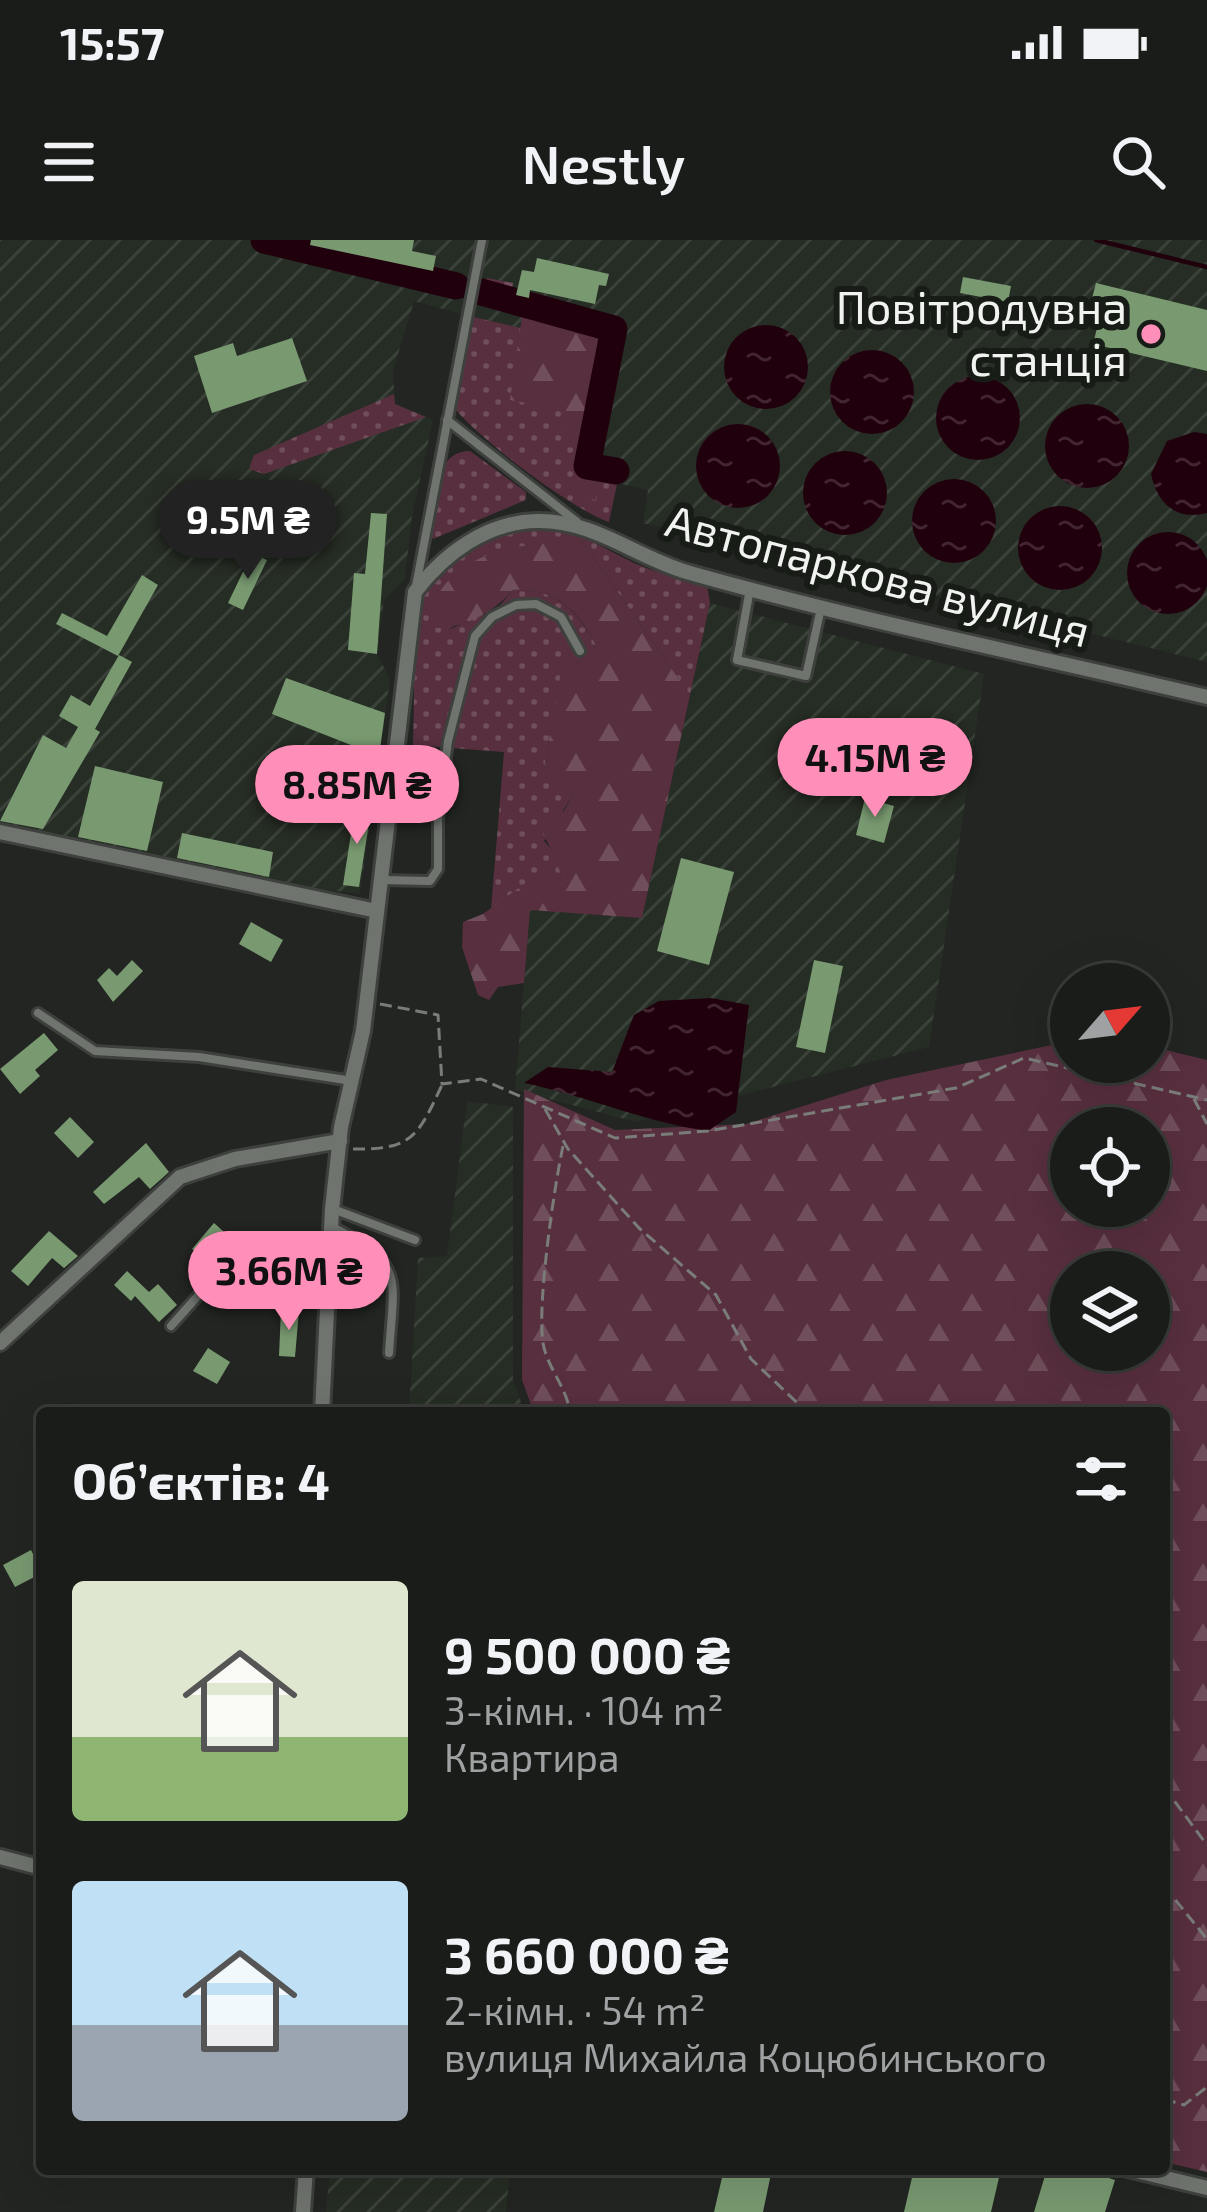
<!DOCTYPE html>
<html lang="uk">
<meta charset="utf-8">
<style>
:root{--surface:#1a1c19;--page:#232522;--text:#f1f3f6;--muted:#9fa1a2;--line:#383a38;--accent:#ff8eb9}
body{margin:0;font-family:"Exo 2",sans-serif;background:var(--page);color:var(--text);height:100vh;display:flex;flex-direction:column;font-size:45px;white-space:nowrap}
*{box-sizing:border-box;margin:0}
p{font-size:39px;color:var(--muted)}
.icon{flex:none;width:66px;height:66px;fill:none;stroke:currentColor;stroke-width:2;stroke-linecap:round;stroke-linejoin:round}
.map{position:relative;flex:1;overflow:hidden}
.panel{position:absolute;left:36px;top:1167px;width:1134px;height:768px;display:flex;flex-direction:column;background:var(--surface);border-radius:12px;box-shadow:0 12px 48px #0002,0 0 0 3px var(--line)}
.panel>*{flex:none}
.needle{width:78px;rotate:62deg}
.fabs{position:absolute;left:1050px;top:723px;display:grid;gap:24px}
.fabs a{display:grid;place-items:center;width:120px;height:120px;border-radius:50%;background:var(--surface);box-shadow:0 12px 48px #0002,0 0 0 3px var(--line);font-size:60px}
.price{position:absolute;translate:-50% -102px;padding:0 27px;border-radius:42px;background:var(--accent);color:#111;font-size:39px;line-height:78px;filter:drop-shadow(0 3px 6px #0008)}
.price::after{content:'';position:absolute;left:50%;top:72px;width:36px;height:27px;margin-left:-18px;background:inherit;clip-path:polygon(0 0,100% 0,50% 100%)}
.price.active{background:#222;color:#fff}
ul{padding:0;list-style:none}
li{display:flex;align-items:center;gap:36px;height:300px;padding:0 36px}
li span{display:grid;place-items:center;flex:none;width:336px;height:240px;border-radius:12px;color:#555}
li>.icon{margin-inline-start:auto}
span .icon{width:144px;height:144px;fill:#fffc;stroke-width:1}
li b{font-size:51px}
h2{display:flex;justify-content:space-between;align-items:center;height:144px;padding:0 36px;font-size:51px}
.status{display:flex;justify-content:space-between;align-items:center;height:84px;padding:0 60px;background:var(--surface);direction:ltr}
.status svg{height:33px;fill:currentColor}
header{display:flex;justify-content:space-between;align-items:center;height:156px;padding:0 36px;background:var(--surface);font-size:54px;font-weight:600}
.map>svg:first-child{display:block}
.industrial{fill:url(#industrial-furrows)}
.grass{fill:url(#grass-dots)}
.forest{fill:url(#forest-firs);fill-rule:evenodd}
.water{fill:url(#water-ripples)}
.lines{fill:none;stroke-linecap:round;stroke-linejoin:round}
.stream{stroke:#20000d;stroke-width:4.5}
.river{stroke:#20000d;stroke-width:27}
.building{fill:#799a71}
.service-casing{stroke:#3e403d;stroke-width:14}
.minor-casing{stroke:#3e403d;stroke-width:20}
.path{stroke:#797c78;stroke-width:3;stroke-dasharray:12 6;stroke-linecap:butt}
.service{stroke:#70746f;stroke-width:8}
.minor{stroke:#70746f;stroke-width:14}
.poi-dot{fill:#ff8eb9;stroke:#181c17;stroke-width:4.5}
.labels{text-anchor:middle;stroke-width:12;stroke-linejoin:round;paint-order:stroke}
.poi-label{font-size:45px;fill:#f1f3f0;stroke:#181c17;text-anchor:end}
.street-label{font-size:45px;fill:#f1f3f0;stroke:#181c17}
</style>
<div class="status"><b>15:57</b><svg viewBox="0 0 49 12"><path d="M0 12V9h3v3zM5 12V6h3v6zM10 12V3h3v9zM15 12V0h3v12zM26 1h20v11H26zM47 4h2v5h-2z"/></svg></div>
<header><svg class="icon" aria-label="menu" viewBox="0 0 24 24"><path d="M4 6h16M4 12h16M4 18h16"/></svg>Nestly<svg class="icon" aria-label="search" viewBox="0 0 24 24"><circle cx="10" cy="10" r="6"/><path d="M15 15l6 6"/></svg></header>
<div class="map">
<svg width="1207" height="1972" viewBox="0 0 1207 1972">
<defs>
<pattern id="industrial-furrows" width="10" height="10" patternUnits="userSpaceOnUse" patternTransform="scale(3)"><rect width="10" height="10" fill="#262d24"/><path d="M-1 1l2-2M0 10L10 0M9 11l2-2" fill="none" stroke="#3b4239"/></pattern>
<pattern id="grass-dots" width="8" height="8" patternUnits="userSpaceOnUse" patternTransform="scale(3)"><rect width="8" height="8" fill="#582f3f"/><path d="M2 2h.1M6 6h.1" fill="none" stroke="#704e5b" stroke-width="1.8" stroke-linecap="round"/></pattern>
<pattern id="forest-firs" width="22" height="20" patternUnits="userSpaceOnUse" patternTransform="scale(3)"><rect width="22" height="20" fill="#582f3f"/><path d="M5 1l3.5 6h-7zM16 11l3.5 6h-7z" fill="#704e5b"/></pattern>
<pattern id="water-ripples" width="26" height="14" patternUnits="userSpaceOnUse" patternTransform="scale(3)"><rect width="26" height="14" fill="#20000d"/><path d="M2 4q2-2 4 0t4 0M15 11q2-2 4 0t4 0" fill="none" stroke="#412631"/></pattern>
</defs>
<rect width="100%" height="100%" fill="#222521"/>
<g class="industrial">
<path d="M0 0H1207V422L643 283 648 250 593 238 469 76 414 61 393 131 395 164 433 180 412 276 405 339 384 360 377 414 390 439 360 654 267 643 0 582Z"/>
<path d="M710 363 984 434 929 807 636 882 515 850 530 669 642 678Z"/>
<path d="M467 861 513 867V1139L525 1173H409L418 1018 447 1016Z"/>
<path d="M330 1929H510L506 1972H326Z"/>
</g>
<g class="grass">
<path d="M469 76 617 110 593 237 617 244 609 282C571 269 482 201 455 169Z"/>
<path d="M394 154 395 164 426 177 264 234 249 229 254 215Z"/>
<path d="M470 211 526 252V260L433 299 429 295C434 265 432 211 470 211Z"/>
<path d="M529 288C574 287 595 304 634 323 656 333 683 338 707 345L710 363 690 455 581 300 448 390 497 369 513 350C554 348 577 369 596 405L588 419 575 423 566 410 545 523 573 555 544 601 560 619 561 642 491 669 504 512 413 505C415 473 412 380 422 356 439 314 489 298 529 288Z"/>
</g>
<g class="forest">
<path d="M487 38 513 43 511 56 530 61 532 52 617 78 596 260 576 256V198H568L566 171 510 160 522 76 480 62Z"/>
<path d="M581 300 690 455 642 678 530 670 524 743 498 747 489 760 478 755 462 707 463 682 483 674 535 636 561 641C560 616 544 605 540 580L564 571 573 555 545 523 565 409 576 423 588 418 596 405C578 369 554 348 513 350 492 374 459 392 427 387 440 310 518 304 581 300Z"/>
<path d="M1071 801V822H1149V806L1207 820V1932L1164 1922V1173H534L522 1140 524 849 615 890 746 884 886 840ZM1071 888H1149V966H1071ZM1071 1032H1149V1110H1071Z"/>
</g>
<g class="water">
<circle cx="766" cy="127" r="42"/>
<circle cx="872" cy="152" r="42"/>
<circle cx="978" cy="178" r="42"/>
<circle cx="1087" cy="206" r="42"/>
<circle cx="738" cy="226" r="42"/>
<path d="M1194 192 1207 194V273C1177 281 1157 264 1151 234L1167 201Z"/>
<circle cx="845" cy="253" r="42"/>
<circle cx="954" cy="281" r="42"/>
<circle cx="1060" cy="308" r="42"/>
<circle cx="1168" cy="333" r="41"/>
<path d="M711 758 749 765 736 872 708 891C644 882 587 856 524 843L548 827 612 832 634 775 659 761Z"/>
</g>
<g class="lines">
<path class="stream" d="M1096 0 1207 27"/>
<g class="river">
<path d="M264 0 456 46"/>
<path d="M474 50 614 89 587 226 616 231"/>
</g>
</g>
<g class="building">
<path d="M311 0H414L412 11 436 16 433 31 310 5Z"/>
<path d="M537 18 609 34 606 46 599 45 595 64 530 50 529 58 516 55 522 30 534 32Z"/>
<path d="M963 37 1011 46 1008 62 960 53Z"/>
<path d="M1096 43 1207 70V131L1093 104 1098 84 1086 81Z"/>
<path d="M292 98 307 141 212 173 194 116 233 103 237 116Z"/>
<path d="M371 273 387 274 377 414 348 410 354 333 365 334Z"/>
<path d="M252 313 267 320 243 370 228 363Z"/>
<path d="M142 335 158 345 118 416 56 384 62 373 107 396Z"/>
<path d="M119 415 132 422 95 489 100 492 43 589 0 581 43 495 66 508 78 487 59 476 71 455 90 466Z"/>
<path d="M286 438 385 473 379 516 272 474Z"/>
<path d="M95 526 163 542 147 611 78 597Z"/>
<path d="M865 558 894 566 884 603 856 595Z"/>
<path d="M355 568 371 570 359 647 343 645Z"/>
<path d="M182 593 273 612 269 637 177 618Z"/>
<path d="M681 618 734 632 709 725 657 711Z"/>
<path d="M251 682 283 700 271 722 239 704Z"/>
<path d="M132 720 143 731 113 762 97 740 109 728 117 736Z"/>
<path d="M814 720 843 726 825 813 796 807Z"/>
<path d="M44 793 58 810 35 830 40 836 20 854 0 829Z"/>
<path d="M70 877 94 902 78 918 54 893Z"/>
<path d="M146 903 169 932 150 949 139 937 104 964 93 952Z"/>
<path d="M214 983 233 1000 211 1025 192 1009Z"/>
<path d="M49 991 78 1016 64 1028 52 1018 28 1046 11 1031Z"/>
<path d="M278 994 283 1021 252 1026 247 999Z"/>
<path d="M127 1031 149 1052 158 1044 177 1065 159 1082 135 1056 131 1061 114 1045Z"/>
<path d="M281 1070H299L295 1117 279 1116Z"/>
<path d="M208 1108 230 1122 217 1144 193 1131Z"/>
<path d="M31 1310 42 1333 15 1347 3 1325Z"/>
<path d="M724 1929H772L763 1972H714Z"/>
<path d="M914 1929H1001L991 1972H904Z"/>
<path d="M1047 1929H1080L1115 1940 1105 1972H1034Z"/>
</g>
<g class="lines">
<defs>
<g id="service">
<path d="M447 180 577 282"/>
<path d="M416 346 482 0"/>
<path d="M750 349 737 420 806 436 821 368"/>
<path d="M382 640 430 641 438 629V580L448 501 475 396 492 377 516 365 536 364 561 377 580 411"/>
<path d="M38 773 95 811 199 817 352 841"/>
<path d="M333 969 415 1000"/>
<path d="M331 986C406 1025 394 1035 389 1113"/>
<path d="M171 1086 204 1049 227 1038 325 1045"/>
</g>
<g id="minor">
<path d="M0 592 377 671"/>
<path d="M0 1103 180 937 235 919 340 901"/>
<path d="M322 1173 332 969 341 887 363 791 415 352C444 314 486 282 537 281 595 280 636 318 690 333 860 381 1035 416 1207 457"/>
<path d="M0 1617 42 1628"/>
<path d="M1128 1929 1207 1948"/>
<path d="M303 1972 306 1929"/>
</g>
</defs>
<use href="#service" class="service-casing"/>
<use href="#minor" class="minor-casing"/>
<g class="path">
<path d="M380 764 438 775 442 844 481 839 615 898 708 891 956 848 1024 818 1207 860"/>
<path d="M1194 859 1207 884"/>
<path d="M545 869 568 909 639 988 716 1055 751 1119 808 1173"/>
<path d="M563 906C554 948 537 1063 543 1103 547 1128 567 1147 570 1173"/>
<path d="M353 909C413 910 418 896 442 845"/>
<path d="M1164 1547 1207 1605"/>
<path d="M1164 1646 1207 1699"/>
<path d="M1164 1859 1184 1865 1207 1847"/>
</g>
<use href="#service" class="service"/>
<use href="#minor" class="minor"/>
</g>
<circle class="poi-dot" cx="1151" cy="94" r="12"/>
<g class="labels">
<g class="poi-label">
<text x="1127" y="84">Повітродувна<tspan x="1127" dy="52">станція</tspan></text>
</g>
<g class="street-label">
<text transform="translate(878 336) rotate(15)" y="16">Автопаркова вулиця</text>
</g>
</g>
</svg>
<div class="fabs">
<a><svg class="needle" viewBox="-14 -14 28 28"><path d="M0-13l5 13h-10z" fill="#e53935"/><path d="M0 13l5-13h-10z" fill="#9fa1a2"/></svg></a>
<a><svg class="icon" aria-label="locate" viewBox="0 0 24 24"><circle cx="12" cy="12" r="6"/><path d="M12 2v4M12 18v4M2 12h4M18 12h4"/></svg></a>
<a><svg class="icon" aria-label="layers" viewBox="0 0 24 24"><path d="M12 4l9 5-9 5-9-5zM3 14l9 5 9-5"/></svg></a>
</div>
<b class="price active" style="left:248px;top:342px">9.5M ₴</b>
<b class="price" style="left:875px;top:580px">4.15M ₴</b>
<b class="price" style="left:357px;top:607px">8.85M ₴</b>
<b class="price" style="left:289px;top:1093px">3.66M ₴</b>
<section class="panel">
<h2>Об’єктів: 4<svg class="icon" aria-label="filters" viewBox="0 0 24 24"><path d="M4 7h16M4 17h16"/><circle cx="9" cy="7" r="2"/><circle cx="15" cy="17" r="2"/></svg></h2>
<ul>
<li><span style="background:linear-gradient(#dfe7d0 65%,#8fb573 0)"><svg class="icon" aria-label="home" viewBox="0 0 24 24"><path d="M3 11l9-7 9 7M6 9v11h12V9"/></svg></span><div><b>9 500 000 ₴</b><p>3-кімн. · 104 m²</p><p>Квартира</p></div></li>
<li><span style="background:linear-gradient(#bfe0f5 60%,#9aa5b1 0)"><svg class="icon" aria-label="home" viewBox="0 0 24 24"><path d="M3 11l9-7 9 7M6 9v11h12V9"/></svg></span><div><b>3 660 000 ₴</b><p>2-кімн. · 54 m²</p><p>вулиця Михайла Коцюбинського</p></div></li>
</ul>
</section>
</div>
